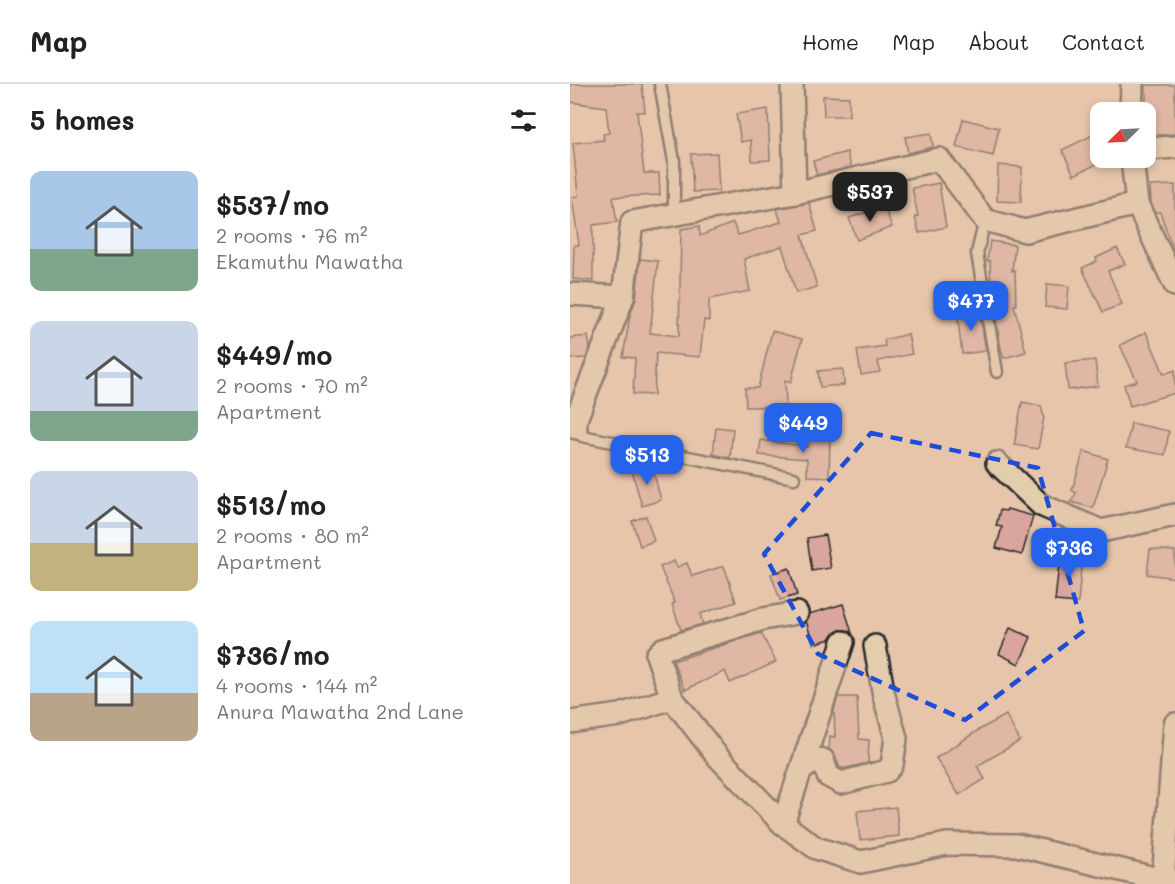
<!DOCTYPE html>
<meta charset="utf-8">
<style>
:root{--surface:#fff;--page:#f6f6f6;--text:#222;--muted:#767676;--line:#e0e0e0;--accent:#2563eb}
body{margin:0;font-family:Mali,sans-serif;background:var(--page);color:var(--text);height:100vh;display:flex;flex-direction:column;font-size:22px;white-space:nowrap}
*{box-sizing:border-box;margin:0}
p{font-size:20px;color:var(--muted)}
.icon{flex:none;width:33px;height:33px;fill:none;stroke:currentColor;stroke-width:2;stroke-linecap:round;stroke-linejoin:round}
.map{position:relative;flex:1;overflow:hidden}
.sheet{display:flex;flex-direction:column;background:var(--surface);width:570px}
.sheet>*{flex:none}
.needle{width:39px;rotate:246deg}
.controls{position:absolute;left:520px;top:18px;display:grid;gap:12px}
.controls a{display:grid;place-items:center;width:66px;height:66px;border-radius:12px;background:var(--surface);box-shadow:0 3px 9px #0003;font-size:30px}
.price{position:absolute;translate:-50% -51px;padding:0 14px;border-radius:12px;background:var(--accent);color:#fff;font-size:20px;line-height:39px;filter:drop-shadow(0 2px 3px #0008)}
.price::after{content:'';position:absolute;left:50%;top:36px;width:18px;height:14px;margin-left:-9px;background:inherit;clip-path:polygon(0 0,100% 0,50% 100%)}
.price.on{background:#222;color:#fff}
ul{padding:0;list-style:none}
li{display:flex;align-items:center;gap:18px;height:150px;padding:0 30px}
li span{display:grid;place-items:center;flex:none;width:168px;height:120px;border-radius:12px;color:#555}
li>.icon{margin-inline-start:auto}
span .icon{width:72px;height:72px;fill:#fffc;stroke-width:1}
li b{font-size:26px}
h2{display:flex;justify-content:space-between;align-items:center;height:72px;padding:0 30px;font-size:26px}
header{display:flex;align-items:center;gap:36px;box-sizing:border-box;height:84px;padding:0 30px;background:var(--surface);border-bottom:2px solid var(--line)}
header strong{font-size:28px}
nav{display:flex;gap:33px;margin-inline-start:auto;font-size:21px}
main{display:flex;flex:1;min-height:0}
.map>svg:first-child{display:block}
.building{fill:#daa59c;stroke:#2b2b2b;stroke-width:1.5}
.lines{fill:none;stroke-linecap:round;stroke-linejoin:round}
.lane-casing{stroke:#2b2b2b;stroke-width:15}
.street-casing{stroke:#2b2b2b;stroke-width:26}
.lane{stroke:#e3cdac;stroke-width:10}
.street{stroke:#e3cdac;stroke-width:21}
.marked{fill:none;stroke:#1d4ed8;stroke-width:4.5;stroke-dasharray:12 8;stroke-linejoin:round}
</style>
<header>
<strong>Map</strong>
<nav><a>Home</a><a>Map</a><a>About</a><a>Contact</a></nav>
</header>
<main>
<section class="sheet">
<h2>5 homes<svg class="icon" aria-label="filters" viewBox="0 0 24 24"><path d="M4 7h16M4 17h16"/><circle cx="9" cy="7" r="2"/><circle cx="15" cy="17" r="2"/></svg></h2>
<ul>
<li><span style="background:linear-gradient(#a9c7e8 65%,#7fa58c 0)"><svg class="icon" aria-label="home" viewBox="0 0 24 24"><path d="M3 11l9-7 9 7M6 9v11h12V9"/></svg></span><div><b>$537/mo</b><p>2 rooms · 76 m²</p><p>Ekamuthu Mawatha</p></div></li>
<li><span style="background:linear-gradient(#c9d6e8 75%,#7fa58c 0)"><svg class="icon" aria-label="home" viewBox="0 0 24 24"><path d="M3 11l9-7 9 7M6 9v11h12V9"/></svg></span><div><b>$449/mo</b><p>2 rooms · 70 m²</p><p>Apartment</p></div></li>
<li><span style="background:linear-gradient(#c9d6e8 60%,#c2b280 0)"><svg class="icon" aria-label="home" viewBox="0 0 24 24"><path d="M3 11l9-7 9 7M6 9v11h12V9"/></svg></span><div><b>$513/mo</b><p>2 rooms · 80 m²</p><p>Apartment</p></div></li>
<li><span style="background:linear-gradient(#bfe0f5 60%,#b9a48a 0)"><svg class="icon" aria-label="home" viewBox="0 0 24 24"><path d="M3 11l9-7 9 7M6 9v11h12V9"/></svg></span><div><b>$736/mo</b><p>4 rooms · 144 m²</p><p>Anura Mawatha 2nd Lane</p></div></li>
</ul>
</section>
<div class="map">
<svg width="605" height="800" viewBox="0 0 605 800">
<rect width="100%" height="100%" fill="#e6c5ab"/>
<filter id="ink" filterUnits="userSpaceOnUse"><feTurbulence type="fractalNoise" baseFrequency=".0167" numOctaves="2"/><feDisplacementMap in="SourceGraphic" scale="12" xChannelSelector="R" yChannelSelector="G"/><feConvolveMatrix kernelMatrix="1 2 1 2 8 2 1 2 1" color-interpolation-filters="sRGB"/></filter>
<g filter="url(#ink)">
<g class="building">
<path d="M0 0H72L75 28H67L74 89H89L90 111 43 113 47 138 23 141V197L3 195 4 161H9L2 113 8 112 3 59 34 56 33 50 39 49 36 23 0 18Z"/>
<path d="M576 1H605V50L576 52Z"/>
<path d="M253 12 279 13V32H254Z"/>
<path d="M198 25 200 76 182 77 181 56 171 58 166 30Z"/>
<path d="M393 35 429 44 423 72 386 63Z"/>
<path d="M531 47V78L504 91 492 66Z"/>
<path d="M361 49 363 63 338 69 335 53Z"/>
<path d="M277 68 281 83 247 91 243 77Z"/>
<path d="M147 69 149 107 123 108 121 70Z"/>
<path d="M428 81 452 83 451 118 427 117Z"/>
<path d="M369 99 376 143 349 149 345 133 348 132 342 104Z"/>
<path d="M605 101V165H603L590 128H585L581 119 580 102Z"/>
<path d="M239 119 247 147 232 151 247 203 226 209 212 162 174 175 180 207 139 215V237L134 236 130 273 86 269 84 311 63 310 65 274 53 273 60 231 66 215 70 175 88 177 80 249 109 252 111 145 129 142 130 152 163 139 168 151 211 138 207 125Z"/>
<path d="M314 122 322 143 287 156 279 134Z"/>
<path d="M420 157 445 161 442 187 445 186 446 221H444L456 268 434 274 431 265 421 206 420 177H417Z"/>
<path d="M547 164 555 180 538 187 552 220 533 228 512 184 527 177 526 174Z"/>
<path d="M477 200 499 202 497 225 475 223Z"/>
<path d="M409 225 416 267 392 270 387 228Z"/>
<path d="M202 247 232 255 221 298 215 296 216 323H176L175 304H188Z"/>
<path d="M576 248 594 290 605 286V309L560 322 554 301 567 297 550 261Z"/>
<path d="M338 250 342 270 308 277 310 288 291 291 287 266 315 262 314 256Z"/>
<path d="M18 252 20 264 16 274 0 275V254Z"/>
<path d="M525 276 528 302 498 306 495 279Z"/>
<path d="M273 285 274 301 250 303 248 287Z"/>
<path d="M452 318 471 322 474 333 468 365 444 361Z"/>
<path d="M561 339 599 347 595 371 556 364Z"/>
<path d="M146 343 163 345 160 374 143 370Z"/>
<path d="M238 353 260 354 259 393 237 392V375L189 371 191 356 238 363Z"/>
<path d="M514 367 538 375 523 424 501 418 506 409 502 406Z"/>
<path d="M82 382 91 416 72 422 62 387Z"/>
<path d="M437 425 463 432 452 471 426 464 432 443 426 442 430 426 436 427Z"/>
<path d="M76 432 84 457 70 462 62 437Z"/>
<path d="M255 451 261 484 242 487 237 454Z"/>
<path d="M580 465 605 467V494L577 490Z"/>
<path d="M490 471 512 473 508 519 485 517Z"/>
<path d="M104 477 107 483 117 479 122 492 154 482 166 518 130 530 133 540 111 546 102 520 105 519 90 483Z"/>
<path d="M219 484 227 511 210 516 201 490Z"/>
<path d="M273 520 282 549 276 546H270L264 549 260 555 243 560 236 537 239 530Z"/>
<path d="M440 544 461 553 449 580 429 570Z"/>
<path d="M191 549 206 578 160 599 155 587 115 606 103 577Z"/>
<path d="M268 613H287L289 655 299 656 298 679 276 684H270L265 672 259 665 260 652 265 653 264 626Z"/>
<path d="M436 631 450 657 407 682 415 695 389 711 366 674 407 647Z"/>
<path d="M326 723 329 752 290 756 287 727Z"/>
</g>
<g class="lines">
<defs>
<g id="lane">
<path d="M90 0 104 77V132"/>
<path d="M415 136 407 169 427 288"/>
<path d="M6 344 12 352 224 394"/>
</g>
<g id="street">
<path d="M222 0 225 109"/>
<path d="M561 28 562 0"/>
<path d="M576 65 605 63"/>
<path d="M562 74 567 120 605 201"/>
<path d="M0 210 53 213 62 138 225 109 369 75 415 136 455 147 567 120"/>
<path d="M6 344 5 338 53 213"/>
<path d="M427 379 471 421 531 447 605 431"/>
<path d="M227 529 193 535 93 565 87 571 102 614 147 672 213 740 246 764 291 778 377 760 447 761 605 799"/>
<path d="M0 638 50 631 102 614"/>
<path d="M231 686 248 675 253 676 258 692 271 699 317 687 322 681 326 654 314 612 305 562"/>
<path d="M213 740 273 558"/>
<path d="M591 800 593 797 605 640"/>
</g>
</defs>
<use href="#lane" class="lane-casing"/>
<use href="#street" class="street-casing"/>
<use href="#lane" class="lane"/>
<use href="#street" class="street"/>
</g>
</g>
<path d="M0 0H605V800H0ZM301 349 468 384 514 547 395 636 248 570 194 470Z" fill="#e6c5ab" fill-opacity=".55" fill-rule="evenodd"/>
<path class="marked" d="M301 349 468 384 514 547 395 636 248 570 194 470Z"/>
</svg>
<div class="controls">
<a><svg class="needle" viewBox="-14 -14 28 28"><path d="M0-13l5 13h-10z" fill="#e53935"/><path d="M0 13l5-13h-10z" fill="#767676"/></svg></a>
</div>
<b class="price on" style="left:300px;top:139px">$537</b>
<b class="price" style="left:401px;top:248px">$477</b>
<b class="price" style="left:233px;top:370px">$449</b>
<b class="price" style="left:77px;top:402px">$513</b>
<b class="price" style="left:499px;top:495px">$736</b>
</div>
</main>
